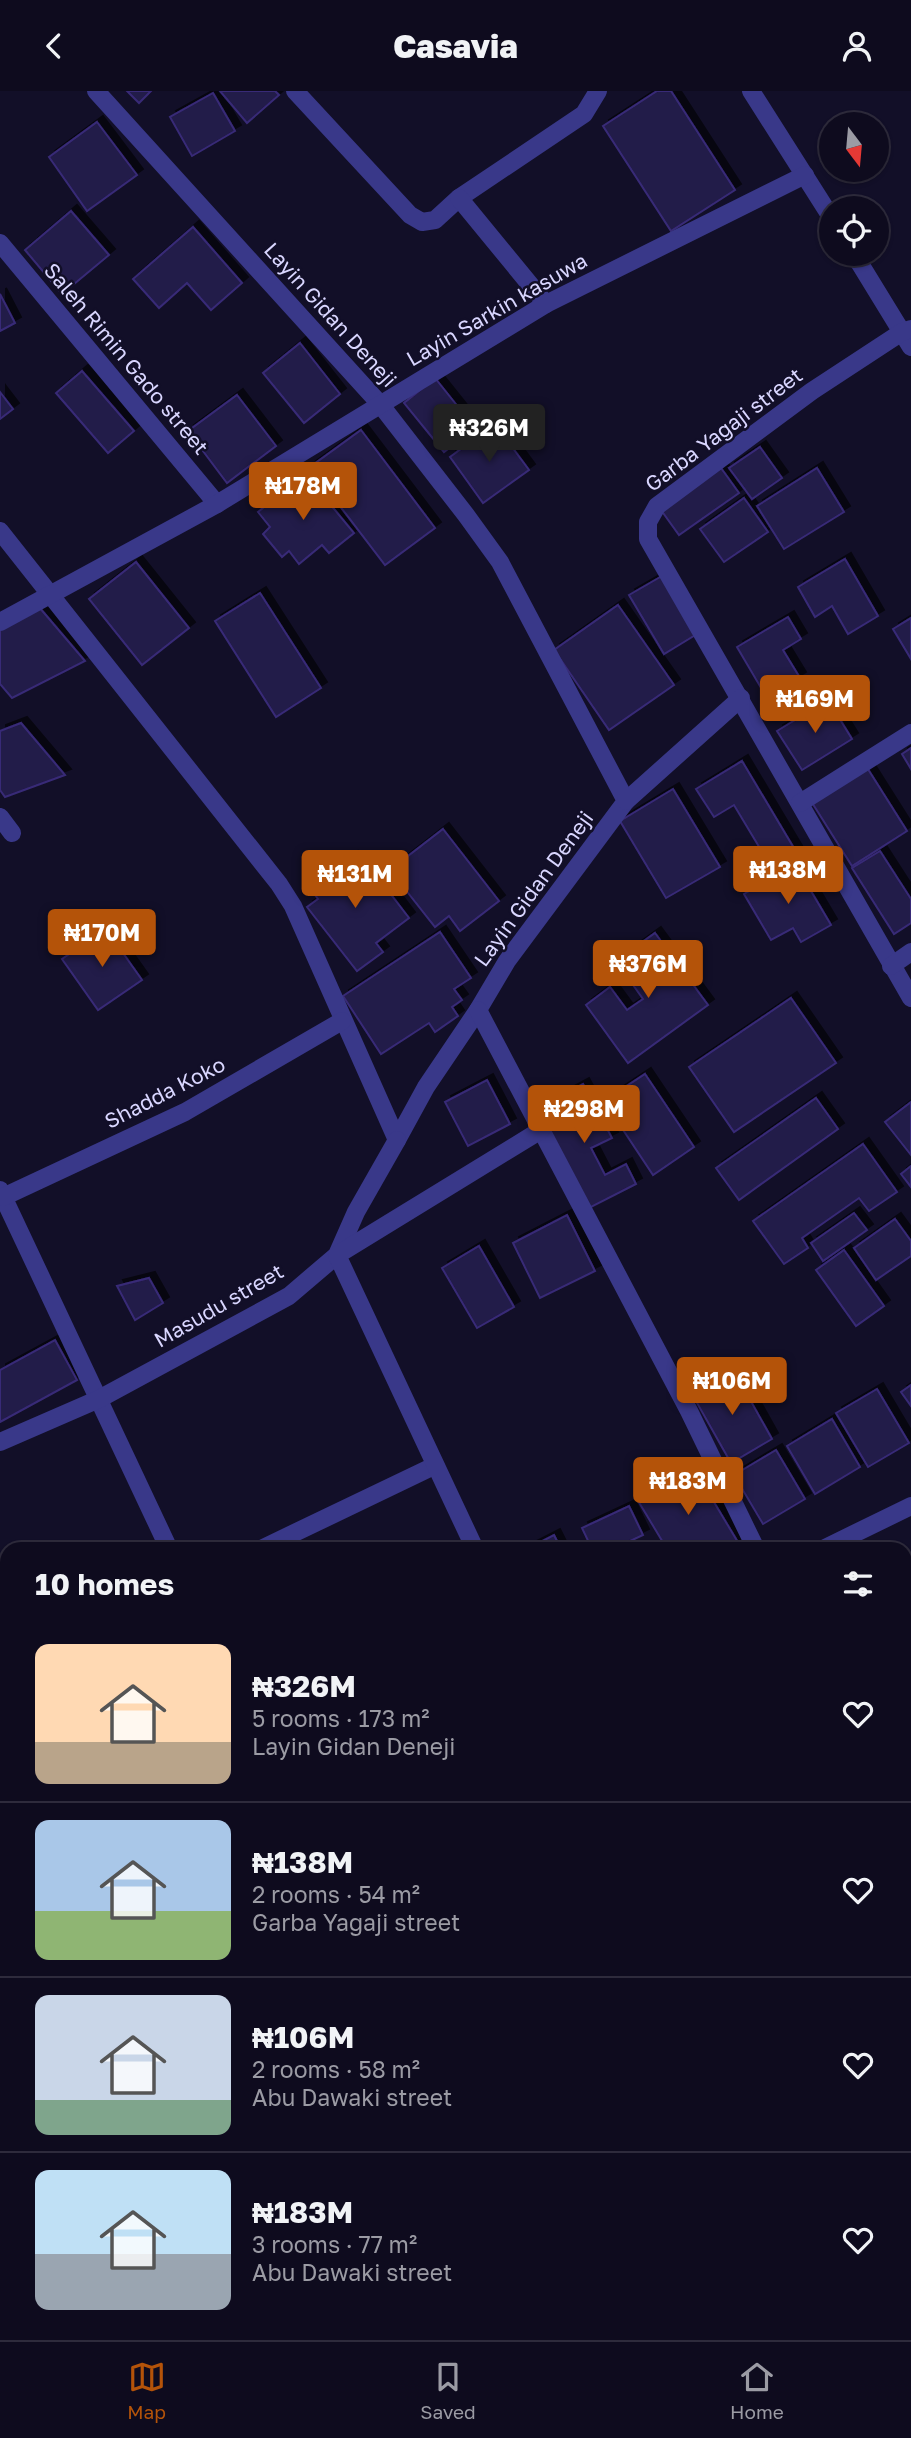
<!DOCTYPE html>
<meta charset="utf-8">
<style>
:root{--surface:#0e0b1e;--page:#171427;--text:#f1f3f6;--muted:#9b9ba4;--line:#2e2b3c;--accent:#b45309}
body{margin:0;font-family:"Golos Text",sans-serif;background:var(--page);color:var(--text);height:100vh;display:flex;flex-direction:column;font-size:26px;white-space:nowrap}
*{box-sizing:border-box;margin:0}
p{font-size:23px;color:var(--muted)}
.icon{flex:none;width:38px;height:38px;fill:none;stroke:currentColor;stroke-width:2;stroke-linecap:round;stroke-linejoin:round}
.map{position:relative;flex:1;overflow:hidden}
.panel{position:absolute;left:0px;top:1451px;width:912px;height:800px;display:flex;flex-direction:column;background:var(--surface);border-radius:21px 21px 0 0;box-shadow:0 2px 5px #0004,0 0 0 2px var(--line)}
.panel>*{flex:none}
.needle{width:46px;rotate:164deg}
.buttons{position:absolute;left:819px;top:21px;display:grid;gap:14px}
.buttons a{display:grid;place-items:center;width:70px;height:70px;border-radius:50%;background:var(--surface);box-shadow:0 2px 5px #0004,0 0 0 2px var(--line);font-size:35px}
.price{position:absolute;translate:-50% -60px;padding:0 16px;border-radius:7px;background:var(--accent);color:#fff;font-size:23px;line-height:46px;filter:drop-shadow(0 2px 4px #0008)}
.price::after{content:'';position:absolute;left:50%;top:42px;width:21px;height:16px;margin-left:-10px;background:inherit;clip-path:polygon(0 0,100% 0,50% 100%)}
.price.current{background:#222;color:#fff}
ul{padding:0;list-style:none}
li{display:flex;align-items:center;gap:21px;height:175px;padding:0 35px}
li+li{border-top:2px solid var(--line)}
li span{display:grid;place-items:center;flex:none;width:196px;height:140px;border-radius:14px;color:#555}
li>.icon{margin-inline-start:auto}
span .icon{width:84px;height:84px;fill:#fffc;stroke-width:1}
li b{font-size:30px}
h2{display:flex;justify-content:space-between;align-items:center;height:84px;padding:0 35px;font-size:30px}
header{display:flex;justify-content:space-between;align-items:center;height:91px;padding:0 35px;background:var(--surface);font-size:32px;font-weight:800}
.menu{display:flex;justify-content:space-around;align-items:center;height:98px;border-top:2px solid var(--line);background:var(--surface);font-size:19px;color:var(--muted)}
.menu a{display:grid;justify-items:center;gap:4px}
.menu .current{color:var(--accent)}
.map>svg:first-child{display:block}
.building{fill:#221a4a;stroke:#382b77;stroke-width:2;filter:url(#shadow)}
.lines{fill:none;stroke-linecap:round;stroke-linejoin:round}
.minor{stroke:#393889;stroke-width:18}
.labels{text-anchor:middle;stroke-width:5;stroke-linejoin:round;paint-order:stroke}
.street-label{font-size:21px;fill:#d9d6ff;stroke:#120f28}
</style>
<header><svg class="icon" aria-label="back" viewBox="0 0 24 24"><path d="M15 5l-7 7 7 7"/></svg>Casavia<svg class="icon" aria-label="person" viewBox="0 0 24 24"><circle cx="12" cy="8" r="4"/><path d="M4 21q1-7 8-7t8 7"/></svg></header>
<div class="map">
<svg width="911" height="2249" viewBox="0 0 911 2249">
<defs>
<filter id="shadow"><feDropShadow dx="6" dy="-6" stdDeviation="0" flood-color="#0009"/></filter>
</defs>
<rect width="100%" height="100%" fill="#120f28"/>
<g class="building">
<path d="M127 0H151L139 12Z"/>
<path d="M220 0H275L279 4 247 32Z"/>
<path d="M657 0H671L735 99 671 140 603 35Z"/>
<path d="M213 2 235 40 192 65 170 26Z"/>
<path d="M97 31 137 84 87 120 49 66Z"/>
<path d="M71 120 109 164 62 203 25 159Z"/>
<path d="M193 136 242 192 211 219 187 192 159 217 133 188Z"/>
<path d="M0 203 15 232 0 240Z"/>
<path d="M300 252 340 303 304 332 263 282Z"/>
<path d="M82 280 134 340 108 362 56 302Z"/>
<path d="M435 287 475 337 444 361 404 312Z"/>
<path d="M0 301 13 318 0 328Z"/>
<path d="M237 304 276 355 227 392 188 340Z"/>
<path d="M495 333 529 379 483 412 450 366Z"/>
<path d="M361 339 435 437 385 474 310 376Z"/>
<path d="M760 356 782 387 752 408 729 377Z"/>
<path d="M721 377 739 402 679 444 661 419Z"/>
<path d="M817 377 844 421 784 458 757 415Z"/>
<path d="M305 383 354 442 329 462 322 454 299 473 289 460 282 466 263 443 270 436 258 421Z"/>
<path d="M744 407 768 441 724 471 700 438Z"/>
<path d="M845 468 878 525 848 543 832 515 815 526 798 496Z"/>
<path d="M136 471 189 537 142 574 89 508Z"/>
<path d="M662 485 697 543 664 563 629 504Z"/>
<path d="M260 502 321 597 276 626 215 530Z"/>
<path d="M618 514 674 594 609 639 554 559Z"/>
<path d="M39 516 85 570 12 607 0 593V536Z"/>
<path d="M788 526 801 548 783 559 800 587 767 607 737 556Z"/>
<path d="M911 527V568L893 538Z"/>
<path d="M828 609 852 648 802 679 777 640Z"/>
<path d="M21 632 65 684 5 706 0 699V640Z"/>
<path d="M911 657V678L902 663Z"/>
<path d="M742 670 798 764 773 779 734 714 714 726 696 698Z"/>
<path d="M866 675 907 740 852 775 811 710Z"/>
<path d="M673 698 720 776 666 807 620 730Z"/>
<path d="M443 738 499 810 460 840 449 825 435 836 390 779Z"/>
<path d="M880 760 911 808V832L894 843 852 777Z"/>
<path d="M352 766 359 776 366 771 409 827 376 852 383 861 357 880 307 816 318 808 307 793 335 771 339 776Z"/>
<path d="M795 773 831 834 801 851 793 837 771 849 744 803Z"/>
<path d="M106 838 142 889 98 919 62 868Z"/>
<path d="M440 841 471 887 454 898 462 909 452 916 458 925 435 941 429 932 381 963 343 905Z"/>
<path d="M655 842 708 914 628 972 586 914 610 896 627 919 643 908 616 870Z"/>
<path d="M791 907 836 972 734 1041 689 976Z"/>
<path d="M645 983 694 1056 653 1084 604 1010Z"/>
<path d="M487 989 510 1033 468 1055 445 1011Z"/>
<path d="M583 993 612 1047 591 1057 605 1084 626 1073 636 1093 589 1117 537 1018Z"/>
<path d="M816 1007 838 1038 739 1109 716 1077Z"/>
<path d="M911 1011V1064L885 1031Z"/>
<path d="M863 1053 897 1101 869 1120 859 1107 802 1147 808 1157 784 1173 753 1130Z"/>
<path d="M911 1075V1096L901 1083Z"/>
<path d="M854 1122 867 1139 823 1170 811 1152Z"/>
<path d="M567 1124 595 1180 540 1207 513 1152Z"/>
<path d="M895 1128 911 1150V1165L876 1189 854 1157Z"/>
<path d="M479 1155 514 1216 477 1237 442 1177Z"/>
<path d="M844 1159 884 1215 856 1235 816 1179Z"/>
<path d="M149 1187 163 1212 135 1229 117 1195Z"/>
<path d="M55 1249 77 1289 0 1331V1279Z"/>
<path d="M734 1280 772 1348 731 1372 692 1303Z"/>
<path d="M911 1294V1315L901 1301Z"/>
<path d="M877 1298 909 1352 868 1376 836 1322Z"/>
<path d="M832 1328 860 1376 815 1403 787 1355Z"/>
<path d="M776 1359 805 1408 763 1433 734 1384Z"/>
<path d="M693 1376 739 1453 730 1458H667L637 1408 654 1398 661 1410 679 1399 672 1388Z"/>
<path d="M629 1415 643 1444 613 1458H592L582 1437Z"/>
<path d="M554 1444 561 1458H527Z"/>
<path d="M905 1609 911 1619V1632L905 1636Z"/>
<path d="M911 1645V1740L905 1719V1646Z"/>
</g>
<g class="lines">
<g class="minor">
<path d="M295 0 410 124 422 131 435 129 459 107 584 23 598 0"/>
<path d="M751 0 831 126"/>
<path d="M459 107 546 213"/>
<path d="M0 152 217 413"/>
<path d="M854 163 911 256"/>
<path d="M911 238 902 241 812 300 657 415 648 431V448L911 907"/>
<path d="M0 440 279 793 293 815 397 1049 426 996 478 919 507 870 626 710 500 471 466 424 380 313 96 0"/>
<path d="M0 531 217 413 546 213 805 84"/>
<path d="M626 710 741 607"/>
<path d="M800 712 911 642"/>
<path d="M0 726 12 742"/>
<path d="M891 875 911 861"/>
<path d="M478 919 689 1320 756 1458"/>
<path d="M0 1099 169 1458"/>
<path d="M3 1106 185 1021 342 930"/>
<path d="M0 1351 99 1308 289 1205 337 1164 356 1121 397 1049"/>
<path d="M261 1458 434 1375"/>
<path d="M475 1458 337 1164 541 1039"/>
<path d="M823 1458 911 1415"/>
<path d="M0 1541 7 1555"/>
<path d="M0 1572 7 1569"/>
<path d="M905 1809 911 1839"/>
<path d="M0 1838 7 1835"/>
<path d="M905 2047 911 1997"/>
<path d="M0 2146 7 2161"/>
<path d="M905 2210 911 2212"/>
<path d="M905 2237 911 2232"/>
<path d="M46 2244 48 2249"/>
<path d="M335 2244 338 2249"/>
<path d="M535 2244 537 2249"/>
<path d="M836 2244 838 2249"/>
<path d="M264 2249 274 2244"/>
<path d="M889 2249 896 2244"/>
</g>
</g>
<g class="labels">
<g class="street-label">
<text transform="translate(497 219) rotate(-30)" y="7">Layin Sarkin kasuwa</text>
<text transform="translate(330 224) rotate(48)" y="7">Layin Gidan Deneji</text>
<text transform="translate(126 268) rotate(50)" y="7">Saleh Rimin Gado street</text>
<text transform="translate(724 339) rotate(-37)" y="7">Garba Yagaji street</text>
<text transform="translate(534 798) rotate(-54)" y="7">Layin Gidan Deneji</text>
<text transform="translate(165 1002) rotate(-27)" y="7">Shadda Koko</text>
<text transform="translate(219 1215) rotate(-30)" y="7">Masudu street</text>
</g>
</g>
</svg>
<div class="buttons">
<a><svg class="needle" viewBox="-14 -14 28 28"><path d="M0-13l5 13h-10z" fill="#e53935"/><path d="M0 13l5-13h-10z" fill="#9b9ba4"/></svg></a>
<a><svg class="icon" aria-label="locate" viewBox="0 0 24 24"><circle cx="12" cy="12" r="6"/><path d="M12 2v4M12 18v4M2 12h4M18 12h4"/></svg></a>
</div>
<b class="price current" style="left:489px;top:373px">₦326M</b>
<b class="price" style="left:303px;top:431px">₦178M</b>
<b class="price" style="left:815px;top:644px">₦169M</b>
<b class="price" style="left:788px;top:815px">₦138M</b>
<b class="price" style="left:355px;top:819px">₦131M</b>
<b class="price" style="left:102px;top:878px">₦170M</b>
<b class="price" style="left:648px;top:909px">₦376M</b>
<b class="price" style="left:584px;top:1054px">₦298M</b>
<b class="price" style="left:732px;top:1326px">₦106M</b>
<b class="price" style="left:688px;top:1426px">₦183M</b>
<section class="panel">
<h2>10 homes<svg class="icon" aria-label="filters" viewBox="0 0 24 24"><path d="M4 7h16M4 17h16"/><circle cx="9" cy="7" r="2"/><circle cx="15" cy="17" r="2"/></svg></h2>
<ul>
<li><span style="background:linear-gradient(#ffd9b3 70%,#b9a48a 0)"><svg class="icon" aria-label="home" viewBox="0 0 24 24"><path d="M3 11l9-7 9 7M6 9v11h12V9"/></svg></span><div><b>₦326M</b><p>5 rooms · 173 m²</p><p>Layin Gidan Deneji</p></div><svg class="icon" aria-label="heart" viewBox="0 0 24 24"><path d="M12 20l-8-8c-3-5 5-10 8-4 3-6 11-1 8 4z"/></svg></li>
<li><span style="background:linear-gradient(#a9c7e8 65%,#8fb573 0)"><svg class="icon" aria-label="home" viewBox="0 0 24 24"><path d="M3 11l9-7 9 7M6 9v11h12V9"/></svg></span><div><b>₦138M</b><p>2 rooms · 54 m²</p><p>Garba Yagaji street</p></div><svg class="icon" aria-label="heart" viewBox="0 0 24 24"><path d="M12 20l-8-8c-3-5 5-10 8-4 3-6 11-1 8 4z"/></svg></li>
<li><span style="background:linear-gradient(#c9d6e8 75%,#7fa58c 0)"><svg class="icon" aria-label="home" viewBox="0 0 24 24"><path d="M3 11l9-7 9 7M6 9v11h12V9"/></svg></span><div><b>₦106M</b><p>2 rooms · 58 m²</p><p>Abu Dawaki street</p></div><svg class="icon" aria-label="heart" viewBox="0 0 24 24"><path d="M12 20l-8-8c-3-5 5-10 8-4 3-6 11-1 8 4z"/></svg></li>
<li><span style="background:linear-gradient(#bfe0f5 60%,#9aa5b1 0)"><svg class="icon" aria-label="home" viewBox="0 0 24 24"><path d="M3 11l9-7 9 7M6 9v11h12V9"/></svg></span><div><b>₦183M</b><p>3 rooms · 77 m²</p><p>Abu Dawaki street</p></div><svg class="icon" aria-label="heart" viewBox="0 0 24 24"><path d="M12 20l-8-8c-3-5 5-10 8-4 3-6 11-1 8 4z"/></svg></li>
</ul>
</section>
</div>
<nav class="menu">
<a class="current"><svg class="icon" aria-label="map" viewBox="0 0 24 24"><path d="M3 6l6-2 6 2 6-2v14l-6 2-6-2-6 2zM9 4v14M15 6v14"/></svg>Map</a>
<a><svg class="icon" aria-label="saved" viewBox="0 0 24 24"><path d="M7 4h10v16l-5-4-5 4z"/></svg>Saved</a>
<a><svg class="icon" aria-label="home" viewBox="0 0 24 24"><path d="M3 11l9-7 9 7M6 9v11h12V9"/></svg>Home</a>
</nav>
